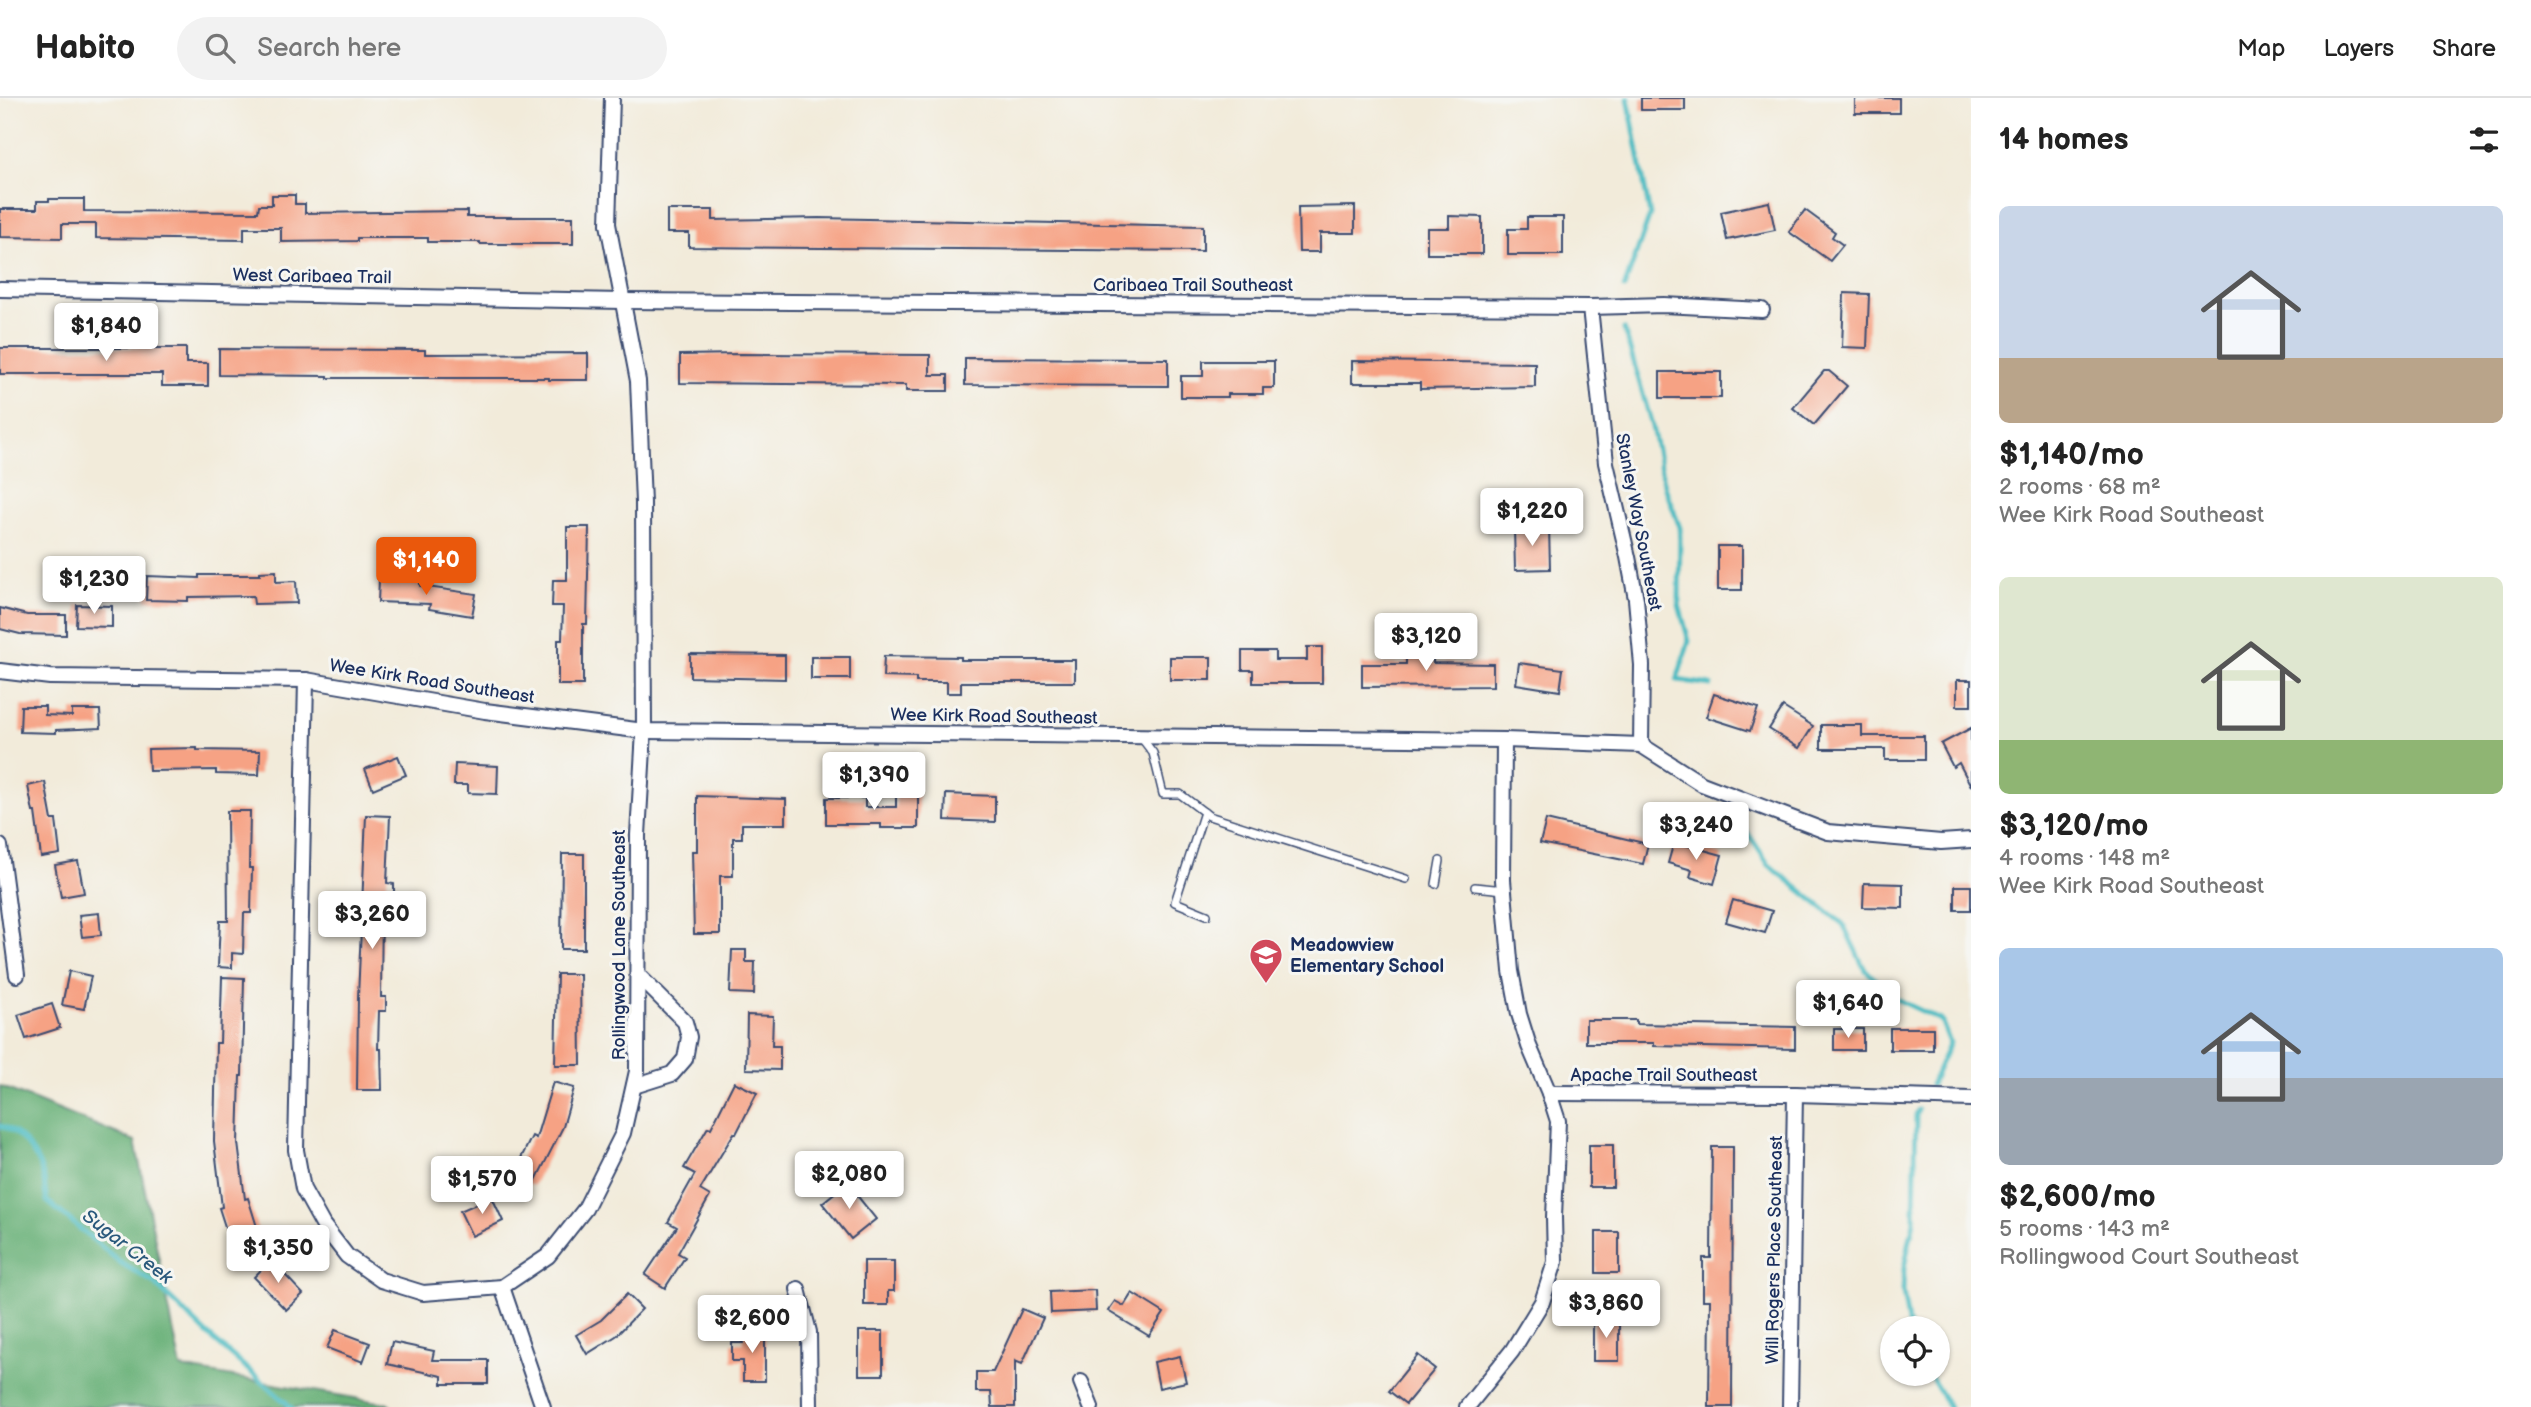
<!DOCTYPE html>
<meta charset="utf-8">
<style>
:root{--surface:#fff;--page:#f2f2f2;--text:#222;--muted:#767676;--line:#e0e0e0;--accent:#ea580c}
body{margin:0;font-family:"Balsamiq Sans",sans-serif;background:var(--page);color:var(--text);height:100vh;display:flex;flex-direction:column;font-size:26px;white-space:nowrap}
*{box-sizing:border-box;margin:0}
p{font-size:23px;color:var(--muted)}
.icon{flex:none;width:38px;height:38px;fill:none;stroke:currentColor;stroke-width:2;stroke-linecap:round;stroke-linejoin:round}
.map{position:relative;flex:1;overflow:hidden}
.drawer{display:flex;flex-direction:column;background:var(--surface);width:560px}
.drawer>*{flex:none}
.tools{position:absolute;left:1880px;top:1218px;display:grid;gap:14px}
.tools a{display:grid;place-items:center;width:70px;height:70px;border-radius:50%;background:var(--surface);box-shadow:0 2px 5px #0004;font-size:35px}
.price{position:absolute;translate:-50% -60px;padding:0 16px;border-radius:7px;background:#fff;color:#222;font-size:23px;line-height:46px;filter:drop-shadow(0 2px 4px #0008)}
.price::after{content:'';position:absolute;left:50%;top:42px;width:21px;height:16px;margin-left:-10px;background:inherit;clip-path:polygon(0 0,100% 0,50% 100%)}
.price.active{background:var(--accent);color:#fff}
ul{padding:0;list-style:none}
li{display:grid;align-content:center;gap:14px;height:371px;padding:0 28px}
li span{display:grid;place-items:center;height:217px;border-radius:10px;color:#555}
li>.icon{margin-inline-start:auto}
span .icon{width:126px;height:126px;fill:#fffc;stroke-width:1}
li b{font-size:30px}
h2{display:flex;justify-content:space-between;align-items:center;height:84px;padding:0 28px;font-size:30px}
header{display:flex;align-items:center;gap:42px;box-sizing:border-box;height:98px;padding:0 35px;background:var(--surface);border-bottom:2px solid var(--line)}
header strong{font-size:33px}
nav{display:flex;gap:38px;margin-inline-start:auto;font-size:24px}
.search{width:490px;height:63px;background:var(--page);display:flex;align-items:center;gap:18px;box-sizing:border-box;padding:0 24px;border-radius:38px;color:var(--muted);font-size:26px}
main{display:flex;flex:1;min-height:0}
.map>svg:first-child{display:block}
.forest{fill:#68b077;stroke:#42706a;stroke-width:2}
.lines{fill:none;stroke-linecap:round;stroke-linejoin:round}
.stream{stroke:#4dbcc2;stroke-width:5}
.building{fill:#f6a284}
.service-casing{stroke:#3b4b71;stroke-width:10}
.minor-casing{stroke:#3b4b71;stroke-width:18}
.service{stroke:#fff;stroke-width:7}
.minor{stroke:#fff;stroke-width:14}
.labels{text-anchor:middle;stroke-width:6;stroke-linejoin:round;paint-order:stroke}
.street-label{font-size:18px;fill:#1b2f5e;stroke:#f6f6f2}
.poi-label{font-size:18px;font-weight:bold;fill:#1b2f5e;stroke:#f6f6f2;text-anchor:start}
.water-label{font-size:19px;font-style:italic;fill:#2a597c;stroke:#f6f6f2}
</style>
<header>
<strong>Habito</strong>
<div class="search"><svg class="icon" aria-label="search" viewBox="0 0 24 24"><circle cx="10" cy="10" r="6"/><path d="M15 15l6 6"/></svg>Search here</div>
<nav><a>Map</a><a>Layers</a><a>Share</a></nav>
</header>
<main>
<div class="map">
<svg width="1971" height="1309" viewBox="0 0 1971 1309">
<rect width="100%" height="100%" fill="#f6f6f2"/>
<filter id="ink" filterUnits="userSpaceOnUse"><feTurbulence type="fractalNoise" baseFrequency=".0143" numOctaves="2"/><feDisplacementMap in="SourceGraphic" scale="14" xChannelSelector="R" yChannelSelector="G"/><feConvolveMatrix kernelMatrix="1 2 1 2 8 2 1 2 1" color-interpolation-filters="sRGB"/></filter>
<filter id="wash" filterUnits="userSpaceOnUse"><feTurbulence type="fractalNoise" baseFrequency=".00686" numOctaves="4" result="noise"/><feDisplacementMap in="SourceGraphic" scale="28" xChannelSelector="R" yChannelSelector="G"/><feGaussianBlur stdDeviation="1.57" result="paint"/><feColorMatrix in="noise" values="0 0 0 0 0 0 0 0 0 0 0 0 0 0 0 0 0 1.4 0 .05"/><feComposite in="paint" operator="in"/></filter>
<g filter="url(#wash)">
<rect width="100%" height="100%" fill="#f2ebda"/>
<path class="forest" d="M0 988 135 1043 181 1270 389 1306 391 1309H0Z"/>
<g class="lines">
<g class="stream">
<path d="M1624 190 1650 117 1628 0"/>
<path d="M1624 231 1651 324 1664 386 1680 430 1679 507 1689 543 1677 582 1711 587"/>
<path d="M1742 726 1769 767 1843 826 1864 870 1892 899 1941 922 1950 945 1931 987"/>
<path d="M0 1028C21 1032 40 1061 44 1081 45 1089 45 1096 47 1103L121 1165 153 1184 206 1235 291 1309"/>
<path d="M1909 1230 1903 1194 1904 1170 1914 1123 1916 1017 1918 1012"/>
<path d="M1929 1276 1949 1309"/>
</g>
</g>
<g id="blocks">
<g class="building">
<rect x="1641" y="0" width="44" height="12"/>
<rect x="1855" y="0" width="44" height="15"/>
<path d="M272 97H295V106H305V115L467 113V119H573V146H480V144H428V140H357V143L281 144V130H244V142L96 140V126H62V140L0 139V111H37V103H49V101H84V113L258 114 259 107H272Z"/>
<path d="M1769 104 1775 132 1727 142 1721 114Z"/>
<path d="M1355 108V135H1320V154H1299L1298 109Z"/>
<path d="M667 112H713V122L819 120 1203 128V153L689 149V135H667Z"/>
<path d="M1805 112 1835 134 1832 139 1843 147 1830 163 1789 134Z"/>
<path d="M1449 118 1482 119V156H1427V130H1449Z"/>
<path d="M1527 119H1563V157H1508V131H1527Z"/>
<path d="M1844 195 1869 196 1867 250 1842 249Z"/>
<path d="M0 250H186V265H208V288H162V276H0Z"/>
<path d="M219 251 425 252V256L588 255V282H549V280H328V278L219 277Z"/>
<path d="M740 256 930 257V277H948V293H906V287L680 285V257Z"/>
<path d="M965 260 1168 261V288L965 287Z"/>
<path d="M1203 263H1274V290H1263V296H1228V299H1181V278H1203Z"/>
<path d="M1352 263 1535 265V289L1420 291V285H1352Z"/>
<path d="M1824 273H1829L1847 288 1814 327 1793 310Z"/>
<rect x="1660" y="274" width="61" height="26"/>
<path d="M1549 428 1550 471 1515 472 1514 429Z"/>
<path d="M567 429H589L587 526H583V587H558V542H562L563 508H552L553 482H567Z"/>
<rect x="1718" y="448" width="24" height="44"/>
<path d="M276 473V484L296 483 297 505 254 506 253 498 188 499V503L146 502 147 478 199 480V477H260V474Z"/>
<path d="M379 482 420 483V488L476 496 472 518 429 511 430 506 378 504Z"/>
<path d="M77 507 112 508V529L76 528Z"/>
<path d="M0 510 27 517H66V537L20 536 0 531Z"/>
<path d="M1307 549H1322V585H1253V572H1242V553H1275V562H1307Z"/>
<path d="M1406 553H1433V565L1493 566V588L1362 589V566H1406Z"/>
<path d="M690 556 785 557V581L690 579Z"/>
<path d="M884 558 961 559V562H1075V584H961V595H947V584H916V580L883 579Z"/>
<rect x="811" y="559" width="39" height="22"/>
<rect x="1170" y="559" width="41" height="23"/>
<path d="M1519 565 1563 571 1560 593 1516 586Z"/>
<rect x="1957" y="582" width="14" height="26"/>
<path d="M1714 596 1758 610 1750 633 1706 619Z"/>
<path d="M21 608H45V617L72 618V612H100L101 630 56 632V635L20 634Z"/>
<path d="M1783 609 1813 628 1799 650 1769 631Z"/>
<path d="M1821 627H1862V638H1924V662H1885V651H1821Z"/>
<path d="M1971 630V688L1959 665 1953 669 1941 646Z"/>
<path d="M197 650V652L260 653 259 677 216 676V672L149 673 148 651Z"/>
<path d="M398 658 406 677 373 691 365 671Z"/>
<path d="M455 666 498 668 497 696 468 695V687H454Z"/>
<path d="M45 684 52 722H56L60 756 41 759 35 714H33L28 688Z"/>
<path d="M896 695H918V730H881V726H826V700H865V709H896Z"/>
<path d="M946 696 995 698V724L945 722Z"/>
<path d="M697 698 786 701V726H742V740H733V778H720V836H694L692 753H697Z"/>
<path d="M227 713H250L249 770H252L251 815H244L243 856 232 855V870L218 869 220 823H228Z"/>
<path d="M366 717 390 718 387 785 394 786V806H382L381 899H386V913H379L378 951H381L382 992H357L358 899Z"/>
<path d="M1546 722 1648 746 1643 766 1540 745Z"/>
<path d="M1674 744 1722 757 1714 786 1690 779 1692 772 1668 765Z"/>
<path d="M562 756H584V851H561Z"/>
<path d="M78 763 84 795 61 799 55 767Z"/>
<path d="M1864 785 1903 786V810L1863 809Z"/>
<rect x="1955" y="788" width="16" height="24"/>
<path d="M1733 802 1772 813 1765 835 1726 824Z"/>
<path d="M99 815 101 837 82 839 79 817Z"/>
<path d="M732 852H746V864H755L754 896 730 895Z"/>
<path d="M69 873 91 878 84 911 62 907Z"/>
<path d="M557 876H580L581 967H555Z"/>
<path d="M222 879 244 880 242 978H240L238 1045 245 1101 248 1100 262 1145 240 1152 235 1139 229 1141 219 1110 222 1109 214 1043 216 945H220Z"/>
<path d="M52 906 60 930 26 941 18 917Z"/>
<path d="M747 917 773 918 772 948H780V972L746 971Z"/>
<path d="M1586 922H1636V926L1795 929V951L1654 948V945H1586Z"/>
<rect x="1890" y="930" width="43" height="22"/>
<rect x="1834" y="931" width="29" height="21"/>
<path d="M553 984 574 990 563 1029 533 1088 512 1078 532 1038 536 1040Z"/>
<path d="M734 984 757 995 736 1036 734 1035 700 1092 710 1098 678 1155 685 1159 665 1190 645 1177 677 1129 668 1124 695 1076 684 1070 708 1029 711 1030Z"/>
<rect x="1589" y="1047" width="24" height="42"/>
<path d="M1712 1049H1733L1732 1309H1709L1710 1202H1703V1160H1711Z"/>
<path d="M847 1085 876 1121 851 1141 822 1105Z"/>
<path d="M492 1099 503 1123 472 1138 460 1113Z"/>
<rect x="1596" y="1134" width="23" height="41"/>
<path d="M271 1162 303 1196 286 1212 254 1179Z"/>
<path d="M864 1163H894V1193H888V1207H864Z"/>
<path d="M1095 1192 1096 1213 1051 1215 1050 1194Z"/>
<path d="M1132 1195 1164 1215 1149 1238 1108 1213 1115 1203 1124 1208Z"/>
<path d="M627 1196 642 1211 616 1238 587 1256 576 1237 601 1222Z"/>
<path d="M1022 1211 1043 1220 1022 1266 1015 1263V1309H992L991 1294H976V1274H993Z"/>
<rect x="1593" y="1221" width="26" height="42"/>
<path d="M335 1232 370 1245 363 1264 327 1250Z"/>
<path d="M743 1232H765V1283H743V1263H732V1245H743Z"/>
<rect x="859" y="1233" width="24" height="44"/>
<path d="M392 1244 434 1253 432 1262H488V1286H442V1278L387 1266Z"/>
<path d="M1418 1257 1435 1271 1406 1306 1389 1293Z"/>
<path d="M1180 1258 1186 1284 1159 1290 1154 1264Z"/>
</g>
</g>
</g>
<g filter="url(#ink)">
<use href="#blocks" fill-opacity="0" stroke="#3b4b71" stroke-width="2"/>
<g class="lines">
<defs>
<g id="service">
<path d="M1140 638 1153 655 1163 696H1180L1209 718 1406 781"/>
<path d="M1204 714 1175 804 1207 817"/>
<path d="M1436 786 1440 763"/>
<path d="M1475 789 1504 792"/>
</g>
<g id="minor">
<path d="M0 191 623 203 1590 209 1664 207 1762 212"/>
<path d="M1590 209 1606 365 1628 459 1636 501 1642 567 1641 647"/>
<path d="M0 573 50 579 306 582 485 613 644 633 1504 642 1641 647 1702 686 1828 734 1941 744 1971 742"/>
<path d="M306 582 296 1052 303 1091 323 1127 347 1158 381 1182 423 1195 502 1189 548 1158 585 1111 623 1035 637 973 638 737 644 633 643 405 638 283 608 126 612 0"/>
<path d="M0 748 17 877"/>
<path d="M634 988 672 976 685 961 689 939 685 924 638 877"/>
<path d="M1549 995 1795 996 1971 1001"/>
<path d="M502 1189 543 1309"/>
<path d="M798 1191 809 1234 810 1309"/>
<path d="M1081 1284 1091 1309"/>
<path d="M1467 1309 1512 1253 1542 1204 1555 1164 1554 1119 1558 1023 1549 995 1529 948 1519 916 1511 873 1503 782 1504 642"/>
<path d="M1790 1309 1795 996"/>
</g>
</defs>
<use href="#service" class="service-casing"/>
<use href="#minor" class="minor-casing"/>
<use href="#service" class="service"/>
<use href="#minor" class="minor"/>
</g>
</g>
<defs>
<symbol id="school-pin" viewBox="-11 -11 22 30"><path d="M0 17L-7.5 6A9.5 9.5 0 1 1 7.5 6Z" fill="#d1495b" stroke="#f6f6f2"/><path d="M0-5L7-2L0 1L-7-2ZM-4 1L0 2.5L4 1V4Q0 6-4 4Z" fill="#fff"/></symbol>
</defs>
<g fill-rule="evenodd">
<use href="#school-pin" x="1247" y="838" width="38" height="52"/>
</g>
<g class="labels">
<g class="street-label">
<text transform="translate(312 178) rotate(1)" y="6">West Caribaea Trail</text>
<text x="1193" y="193">Caribaea Trail Southeast</text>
<text transform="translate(1639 424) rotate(79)" y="6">Stanley Way Southeast</text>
<text transform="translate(432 583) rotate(9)" y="6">Wee Kirk Road Southeast</text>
<text transform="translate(994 618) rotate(1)" y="6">Wee Kirk Road Southeast</text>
<text transform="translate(619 847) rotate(-90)" y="6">Rollingwood Lane Southeast</text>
<text x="1664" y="983">Apache Trail Southeast</text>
<text transform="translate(1774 1152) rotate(-89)" y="6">Will Rogers Place Southeast</text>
</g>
<g class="poi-label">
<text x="1290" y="853">Meadowview<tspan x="1290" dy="21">Elementary School</tspan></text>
</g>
<g class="water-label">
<text transform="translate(128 1148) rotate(38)" y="7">Sugar Creek</text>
</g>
</g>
</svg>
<div class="tools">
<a><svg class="icon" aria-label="locate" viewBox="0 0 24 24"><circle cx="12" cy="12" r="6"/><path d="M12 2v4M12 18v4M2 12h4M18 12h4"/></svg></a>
</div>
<b class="price" style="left:106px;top:265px">$1,840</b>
<b class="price" style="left:1532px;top:450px">$1,220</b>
<b class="price active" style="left:426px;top:499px">$1,140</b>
<b class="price" style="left:94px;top:518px">$1,230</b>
<b class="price" style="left:1426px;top:575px">$3,120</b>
<b class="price" style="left:874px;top:714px">$1,390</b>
<b class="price" style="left:1696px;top:764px">$3,240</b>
<b class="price" style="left:372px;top:853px">$3,260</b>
<b class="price" style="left:1848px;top:942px">$1,640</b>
<b class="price" style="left:849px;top:1113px">$2,080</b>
<b class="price" style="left:482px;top:1118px">$1,570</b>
<b class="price" style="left:278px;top:1187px">$1,350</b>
<b class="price" style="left:1606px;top:1242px">$3,860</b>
<b class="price" style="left:752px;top:1257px">$2,600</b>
</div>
<section class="drawer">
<h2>14 homes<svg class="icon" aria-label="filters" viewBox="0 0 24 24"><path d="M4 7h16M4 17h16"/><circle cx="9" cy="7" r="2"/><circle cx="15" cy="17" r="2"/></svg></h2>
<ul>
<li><span style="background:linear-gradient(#c9d6e8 70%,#b9a48a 0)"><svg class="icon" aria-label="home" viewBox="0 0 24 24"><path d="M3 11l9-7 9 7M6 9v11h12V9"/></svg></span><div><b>$1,140/mo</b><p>2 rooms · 68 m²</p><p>Wee Kirk Road Southeast</p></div></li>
<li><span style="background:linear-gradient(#dfe7d0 75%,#8fb573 0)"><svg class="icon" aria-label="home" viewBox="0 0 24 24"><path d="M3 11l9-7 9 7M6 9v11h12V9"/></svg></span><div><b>$3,120/mo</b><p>4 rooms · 148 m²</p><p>Wee Kirk Road Southeast</p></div></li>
<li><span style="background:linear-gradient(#a9c7e8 60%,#9aa5b1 0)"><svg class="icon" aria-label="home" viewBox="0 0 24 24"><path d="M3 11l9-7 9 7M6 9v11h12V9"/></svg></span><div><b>$2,600/mo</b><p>5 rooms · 143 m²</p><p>Rollingwood Court Southeast</p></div></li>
</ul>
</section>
</main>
